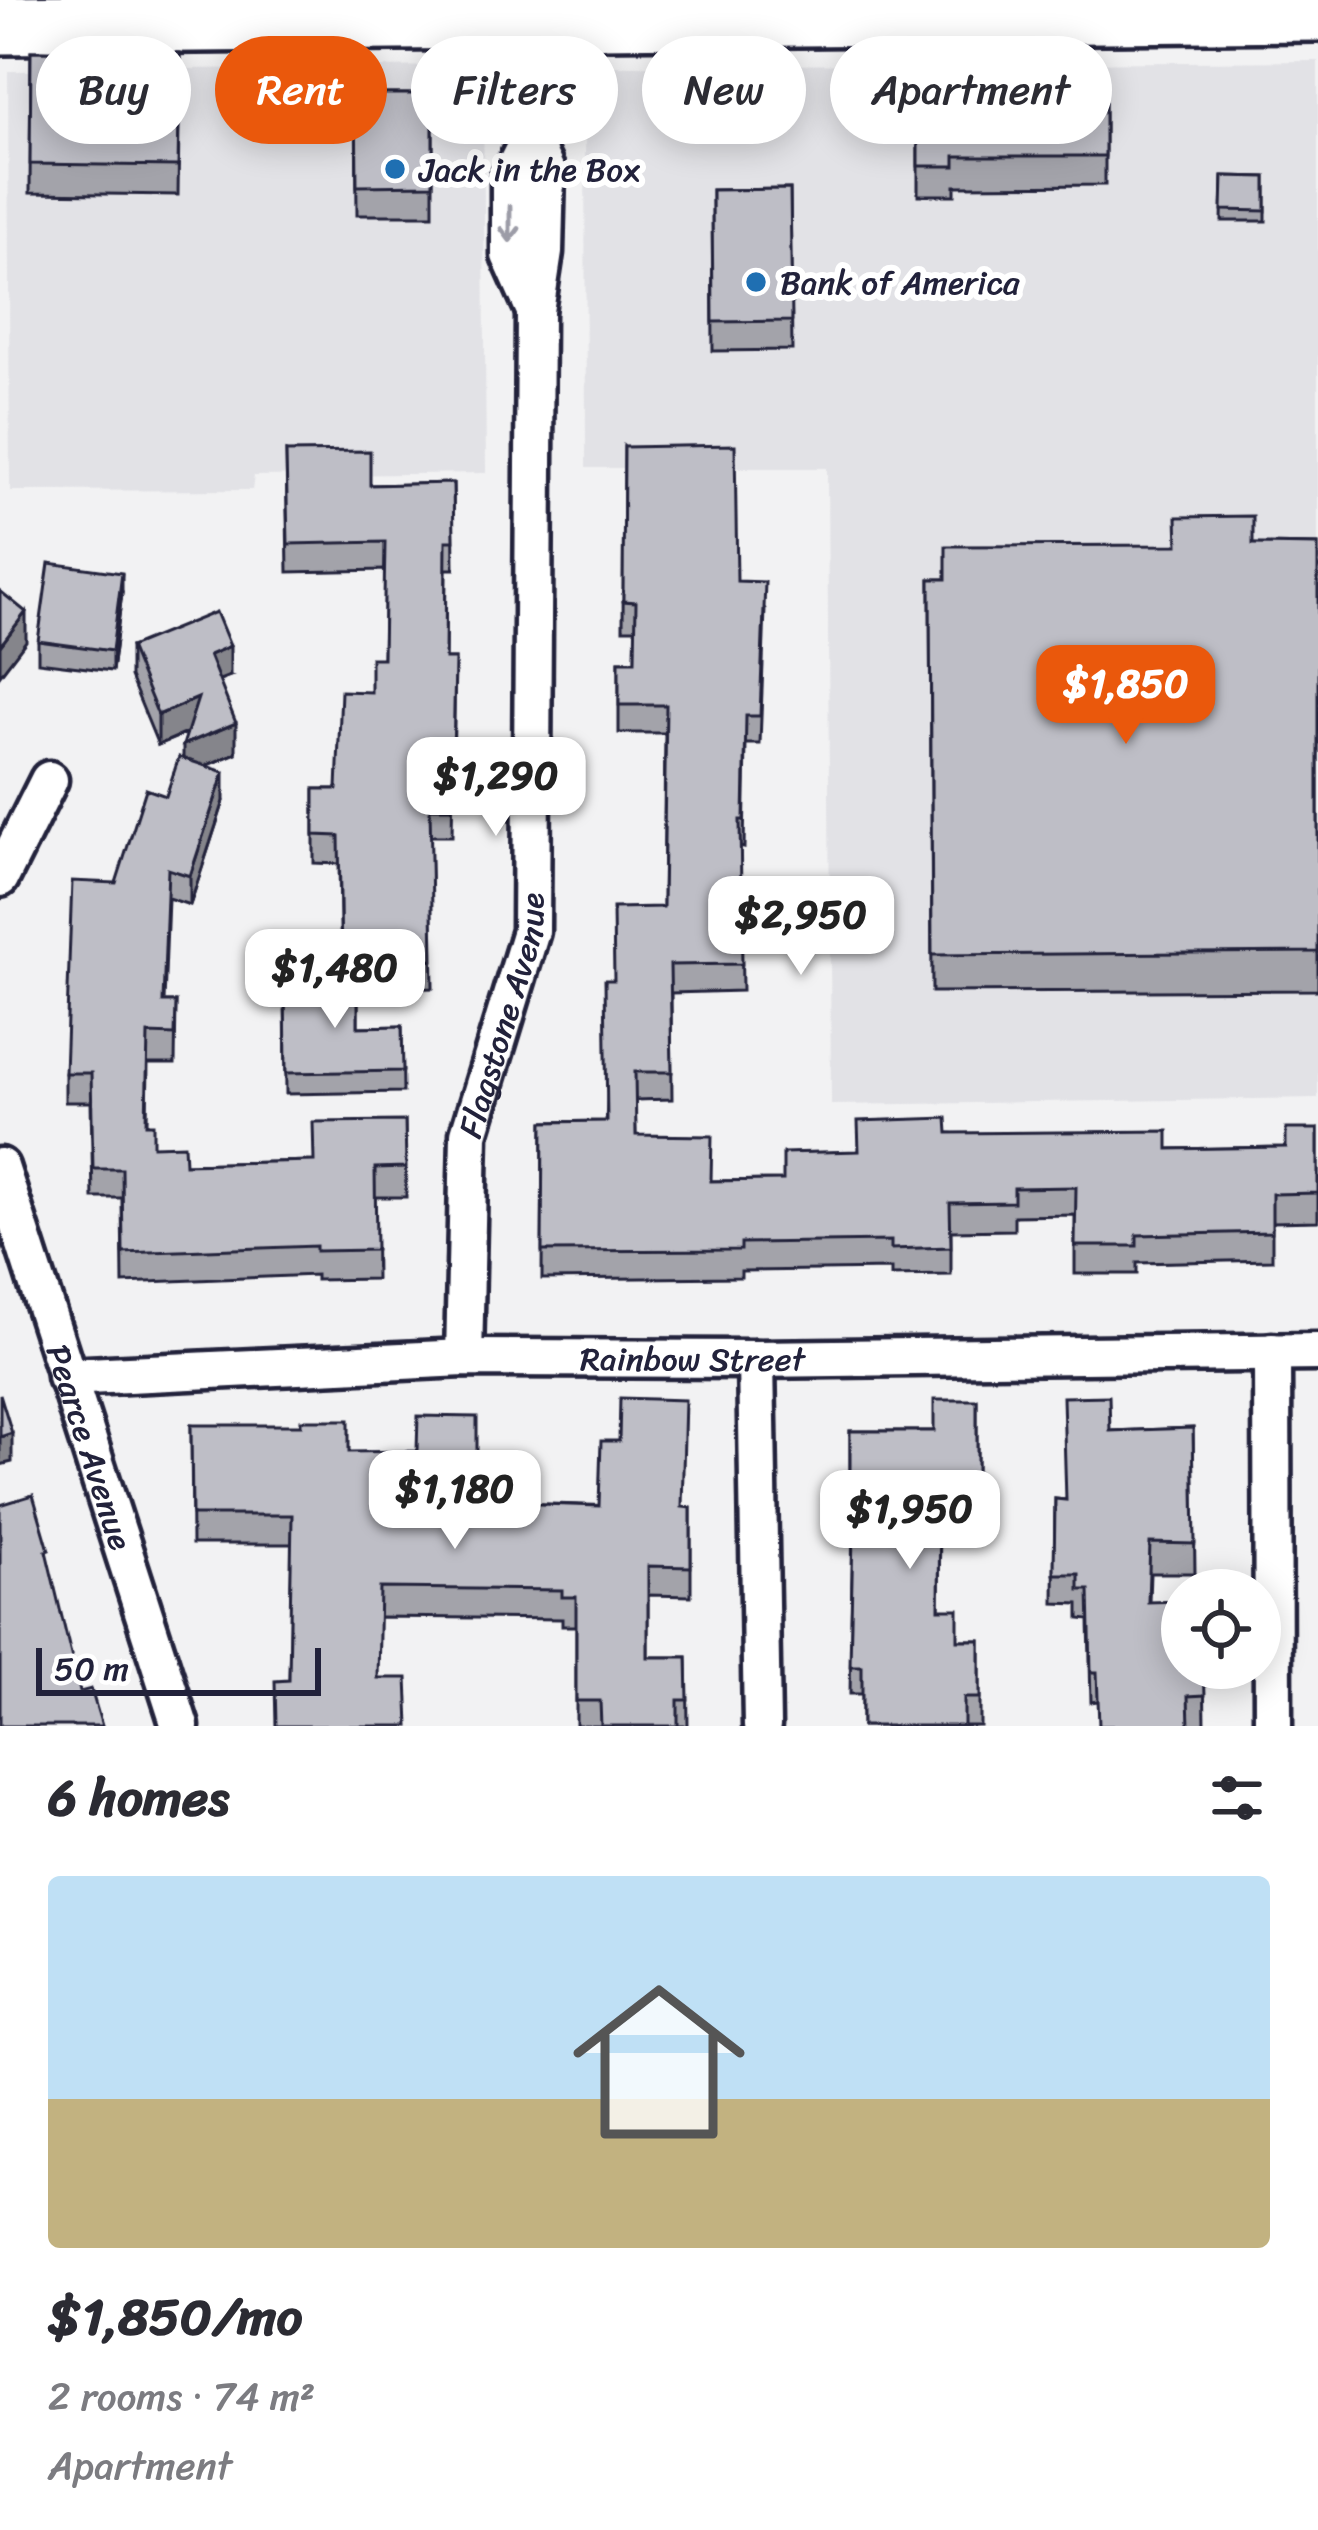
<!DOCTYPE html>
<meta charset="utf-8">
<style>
:root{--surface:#fff;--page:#f2f2f3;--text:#2b2b33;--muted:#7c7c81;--accent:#ea580c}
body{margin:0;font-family:Sriracha,sans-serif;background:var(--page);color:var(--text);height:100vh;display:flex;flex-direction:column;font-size:45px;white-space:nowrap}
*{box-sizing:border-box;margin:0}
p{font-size:39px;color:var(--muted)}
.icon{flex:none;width:66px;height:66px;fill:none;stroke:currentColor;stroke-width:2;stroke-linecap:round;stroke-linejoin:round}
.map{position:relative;height:1726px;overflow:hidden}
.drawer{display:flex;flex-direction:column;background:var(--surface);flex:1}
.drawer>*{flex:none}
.hud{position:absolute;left:36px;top:36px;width:1248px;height:108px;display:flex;gap:24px}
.fabs{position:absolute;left:1161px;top:1569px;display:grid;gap:24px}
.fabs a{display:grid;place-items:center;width:120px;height:120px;border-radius:50%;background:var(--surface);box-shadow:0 6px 30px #0003;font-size:60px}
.scale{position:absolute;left:36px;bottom:30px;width:285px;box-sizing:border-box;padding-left:12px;border:6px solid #22223b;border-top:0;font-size:33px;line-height:42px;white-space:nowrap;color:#22223b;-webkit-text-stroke:9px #fff;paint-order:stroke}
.price{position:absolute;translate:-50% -102px;padding:0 27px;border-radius:24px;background:#fff;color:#222;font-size:39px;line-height:78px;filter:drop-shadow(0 3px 6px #0008)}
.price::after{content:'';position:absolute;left:50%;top:72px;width:36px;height:27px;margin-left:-18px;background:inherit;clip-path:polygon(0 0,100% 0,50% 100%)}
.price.active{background:var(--accent);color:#fff}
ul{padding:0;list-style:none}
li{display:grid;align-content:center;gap:24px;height:636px;padding:0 48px}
li span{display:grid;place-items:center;height:372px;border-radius:12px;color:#555}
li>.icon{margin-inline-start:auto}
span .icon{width:216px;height:216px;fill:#fffc;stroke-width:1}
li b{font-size:51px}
h2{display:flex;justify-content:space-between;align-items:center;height:144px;padding:0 48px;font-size:51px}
.chip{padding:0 42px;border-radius:54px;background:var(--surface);box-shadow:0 6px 30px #0003;font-size:42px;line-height:108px}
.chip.active{background:var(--accent);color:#fff}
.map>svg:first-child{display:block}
.built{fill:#e2e2e6}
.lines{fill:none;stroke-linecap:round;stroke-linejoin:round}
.minor-casing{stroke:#22223b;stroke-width:45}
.primary-casing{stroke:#22223b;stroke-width:66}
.minor{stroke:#fff;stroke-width:36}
.primary{stroke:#fff;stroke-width:57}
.wall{fill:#a3a3aa;stroke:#22223b;stroke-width:3}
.shaded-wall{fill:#85858b;stroke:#22223b;stroke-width:3}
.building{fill:#bebec6;stroke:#22223b;stroke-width:3}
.oneway{stroke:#9c9ca7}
.poi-dot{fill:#1f6fb2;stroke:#fff;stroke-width:4.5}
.labels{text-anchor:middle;stroke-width:12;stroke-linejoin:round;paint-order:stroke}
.poi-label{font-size:33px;fill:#22223b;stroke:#fff;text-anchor:start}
.street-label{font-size:33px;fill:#22223b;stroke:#fff}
</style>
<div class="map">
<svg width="1318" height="1726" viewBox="0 0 1318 1726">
<rect width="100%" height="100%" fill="#f2f2f3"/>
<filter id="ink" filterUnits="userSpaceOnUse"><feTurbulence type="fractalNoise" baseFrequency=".00833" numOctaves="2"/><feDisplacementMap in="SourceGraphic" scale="24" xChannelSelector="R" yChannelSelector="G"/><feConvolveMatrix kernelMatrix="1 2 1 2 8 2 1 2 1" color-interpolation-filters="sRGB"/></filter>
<g filter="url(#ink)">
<g class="built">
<path d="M1318 61V1098L831 1105 827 468H586L585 92 608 66Z"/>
<path d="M455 66 483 89 486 473 254 476 252 490 10 491 8 71Z"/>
</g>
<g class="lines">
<defs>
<g id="minor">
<path d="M530 137 510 177V255L535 311"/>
<path d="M0 878 49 780"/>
<path id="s1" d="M0 1167 180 1726"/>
<path d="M1272 1352 1273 1726"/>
<path id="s2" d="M464 1358 469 1134 531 931 535 311 544 252 546 171 530 137 525 2"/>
<path d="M756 1359 762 1726"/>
<path id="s3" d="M66 1377 464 1358 756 1359 1318 1352"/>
</g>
<path id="primary" d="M0 25 1318 12"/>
</defs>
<use href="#minor" class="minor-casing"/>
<use href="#primary" class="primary-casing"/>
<use href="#minor" class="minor"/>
<use href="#primary" class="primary"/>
</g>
<g class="wall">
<path d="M31 51 180 53 178 195 30 193Z"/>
<path d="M1038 92 1081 101H1105V185L955 186V195H918V137H926Z"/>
<path d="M356 94H433V215H357Z"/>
<path d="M1223 176 1266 177V221H1222Z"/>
<path d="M790 189 792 350 713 351 712 190Z"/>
<path d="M624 447 737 581 765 609 760 744H746L744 848 740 847 742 991 671 993 672 1099 635 1100 636 1135 711 1181 783 1180 858 1151 948 1133 1168 1149 1286 1147 1318 1129V1221L1272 1222V1260L1137 1263V1274H1075V1215L1014 1216V1230L951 1231V1275L891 1276V1269L741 1271V1277L542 1279 543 1122 606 1121 614 980 663 907 665 733H619V661H635L636 629H623Z"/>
<path d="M286 452 370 485 453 483 454 569H446L445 659H455L452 836H430L433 988 358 990V1027L402 1026 403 1092 286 1094 285 979 341 978 339 864 314 863V789H337L383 658 385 570 288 572Z"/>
<path d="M1253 544 1318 545V990L932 992 930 579H946Z"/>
<path d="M122 593 112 671 38 662V641Z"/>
<path d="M130 647 230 676 219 680 236 753 205 766 224 801 190 905 168 898 164 1002H176L175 1064H148L147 1124 153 1146 185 1164 314 1161 405 1121 406 1197H375L376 1279 316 1280V1275L123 1283 122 1198H93L91 1102H65V1073L116 883 166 796 183 758 187 733 158 745 130 677Z"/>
<path d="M977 1400V1518H940L939 1609 958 1640H980V1726H862V1694H850L853 1518H850V1431H934Z"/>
<path d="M191 1425 349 1452 477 1502 691 1508V1596L648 1595V1657H687L688 1726H576V1626H562V1619L380 1617 289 1680 292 1544H192Z"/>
<path d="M1193 1428 1195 1573H1150L1149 1602 1182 1668H1204L1205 1725H1189L1097 1701 1091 1702 1089 1620 1079 1619V1604L1054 1603 1055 1499 1065 1500 1110 1431Z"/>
</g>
<g class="shaded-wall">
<path d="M122 573V593L112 671V651Z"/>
<path d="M26 612V641L0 675V646Z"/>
<path d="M230 646V676L209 684V655Z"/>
<path d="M198 698V728L158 745V715Z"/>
<path d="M236 723V753L183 775V745Z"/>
<path d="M224 772V801L190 905V876Z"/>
<path d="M12 1433V1462L0 1465V1437Z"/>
</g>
<g class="building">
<path d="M31 51 180 53 178 166 30 164Z"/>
<path d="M925 79H1038V92L1081 91V101H1105V156H955V166H918V137H926Z"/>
<path d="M356 94H433V185L357 186Z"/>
<path d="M1223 176 1266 177V211L1222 210Z"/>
<path d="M790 189 792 321 713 322 712 190Z"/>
<path d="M735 445 737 581 765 582 760 716H746L744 820H740L742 964 670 965 672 1072H635L636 1135 712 1136 711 1181 783 1180V1153L859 1151 858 1121 947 1118 948 1133 1168 1131V1149L1286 1147V1129H1318V1193L1272 1194V1232L1137 1235V1246H1075L1076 1187 1014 1188V1202L950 1203 951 1247 891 1249V1241L741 1243V1250L542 1251 543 1122 607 1121 605 980H614L613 908 663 907 666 705H619V661H635L636 602 623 601 624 447Z"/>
<path d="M370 451V485L453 483 454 541H446L445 659H455L452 808H430L433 960 341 962 339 836 314 835V789H337L341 691 371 692V658H383L385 542 288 544 286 452Z"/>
<path d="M1253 516V544L1318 545V952L932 955 930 579H946V546L1178 545 1177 517Z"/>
<path d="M49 563 122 573 112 651 38 641Z"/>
<path d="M0 591 26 612 0 646Z"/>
<path d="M216 612 230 646 209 655 236 723 183 745 198 698 158 715 130 647Z"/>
<path d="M179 757 224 772 190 876 168 869 163 1002H176L175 1035 148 1034 146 1124H153V1146L184 1145 185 1164 314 1161 313 1122 405 1121 406 1167 375 1168 376 1250 316 1251V1246L123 1253 122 1169H93L91 1073H65L72 881 116 883 146 789 166 796Z"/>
<path d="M358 978V1027L402 1026 403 1071 286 1073 285 979Z"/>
<path d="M0 1394 12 1433 0 1437Z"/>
<path d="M1109 1396 1110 1431 1193 1428 1195 1544 1150 1543 1148 1602 1182 1601V1668H1204L1205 1695 1188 1696 1189 1726H1099L1097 1672H1091L1089 1590H1079V1574H1054L1055 1499 1066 1500 1063 1397Z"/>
<path d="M620 1398 685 1400 682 1507 691 1508V1567L648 1566V1657H687L688 1700H678V1726H601L600 1701H576V1597H562V1590L380 1588 378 1678H407L409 1726H276L275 1681 289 1680 292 1515H192L191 1425H301V1420H349V1452L417 1451 418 1416 477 1417V1502L599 1506 601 1441H619Z"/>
<path d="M934 1400H977V1490H940L939 1609H958V1640H980V1698H964V1726H862V1666H850L854 1490H850V1431H934Z"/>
<path d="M33 1495 49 1550 46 1551 80 1692 91 1689 102 1726H0V1505Z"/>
</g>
<defs><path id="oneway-shaft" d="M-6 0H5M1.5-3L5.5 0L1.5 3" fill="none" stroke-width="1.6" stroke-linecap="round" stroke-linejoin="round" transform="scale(3)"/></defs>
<use class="oneway" href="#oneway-shaft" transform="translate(510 224) rotate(90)"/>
</g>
<g class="poi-dot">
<circle cx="395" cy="169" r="12"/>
<circle cx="756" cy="282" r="12"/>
</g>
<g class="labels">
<g class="poi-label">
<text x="419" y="181">Jack in the Box</text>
<text x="780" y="294">Bank of America</text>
</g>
<g class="street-label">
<text dy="12" stroke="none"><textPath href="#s2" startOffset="348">Flagstone Avenue</textPath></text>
<text dy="12" stroke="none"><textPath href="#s3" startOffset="627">Rainbow Street</textPath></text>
<text dy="12" stroke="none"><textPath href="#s1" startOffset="294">Pearce Avenue</textPath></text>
</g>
</g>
</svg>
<div class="fabs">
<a><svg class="icon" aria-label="locate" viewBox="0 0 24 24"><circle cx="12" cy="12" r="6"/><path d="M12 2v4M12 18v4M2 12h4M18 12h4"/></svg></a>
</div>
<div class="scale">50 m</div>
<b class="price active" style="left:1126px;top:747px">$1,850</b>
<b class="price" style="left:496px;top:839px">$1,290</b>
<b class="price" style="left:801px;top:978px">$2,950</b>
<b class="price" style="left:335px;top:1031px">$1,480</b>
<b class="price" style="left:455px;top:1552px">$1,180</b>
<b class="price" style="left:910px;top:1572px">$1,950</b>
<div class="hud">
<a class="chip">Buy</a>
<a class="chip active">Rent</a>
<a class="chip">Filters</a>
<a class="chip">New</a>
<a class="chip">Apartment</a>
</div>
</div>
<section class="drawer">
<h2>6 homes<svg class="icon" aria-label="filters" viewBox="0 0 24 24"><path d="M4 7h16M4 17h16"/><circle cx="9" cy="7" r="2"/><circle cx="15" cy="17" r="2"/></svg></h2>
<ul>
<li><span style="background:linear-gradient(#bfe0f5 60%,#c2b280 0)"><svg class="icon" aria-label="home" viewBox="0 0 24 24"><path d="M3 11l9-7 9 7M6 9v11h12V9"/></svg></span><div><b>$1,850/mo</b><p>2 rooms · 74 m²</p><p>Apartment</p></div></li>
</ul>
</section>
